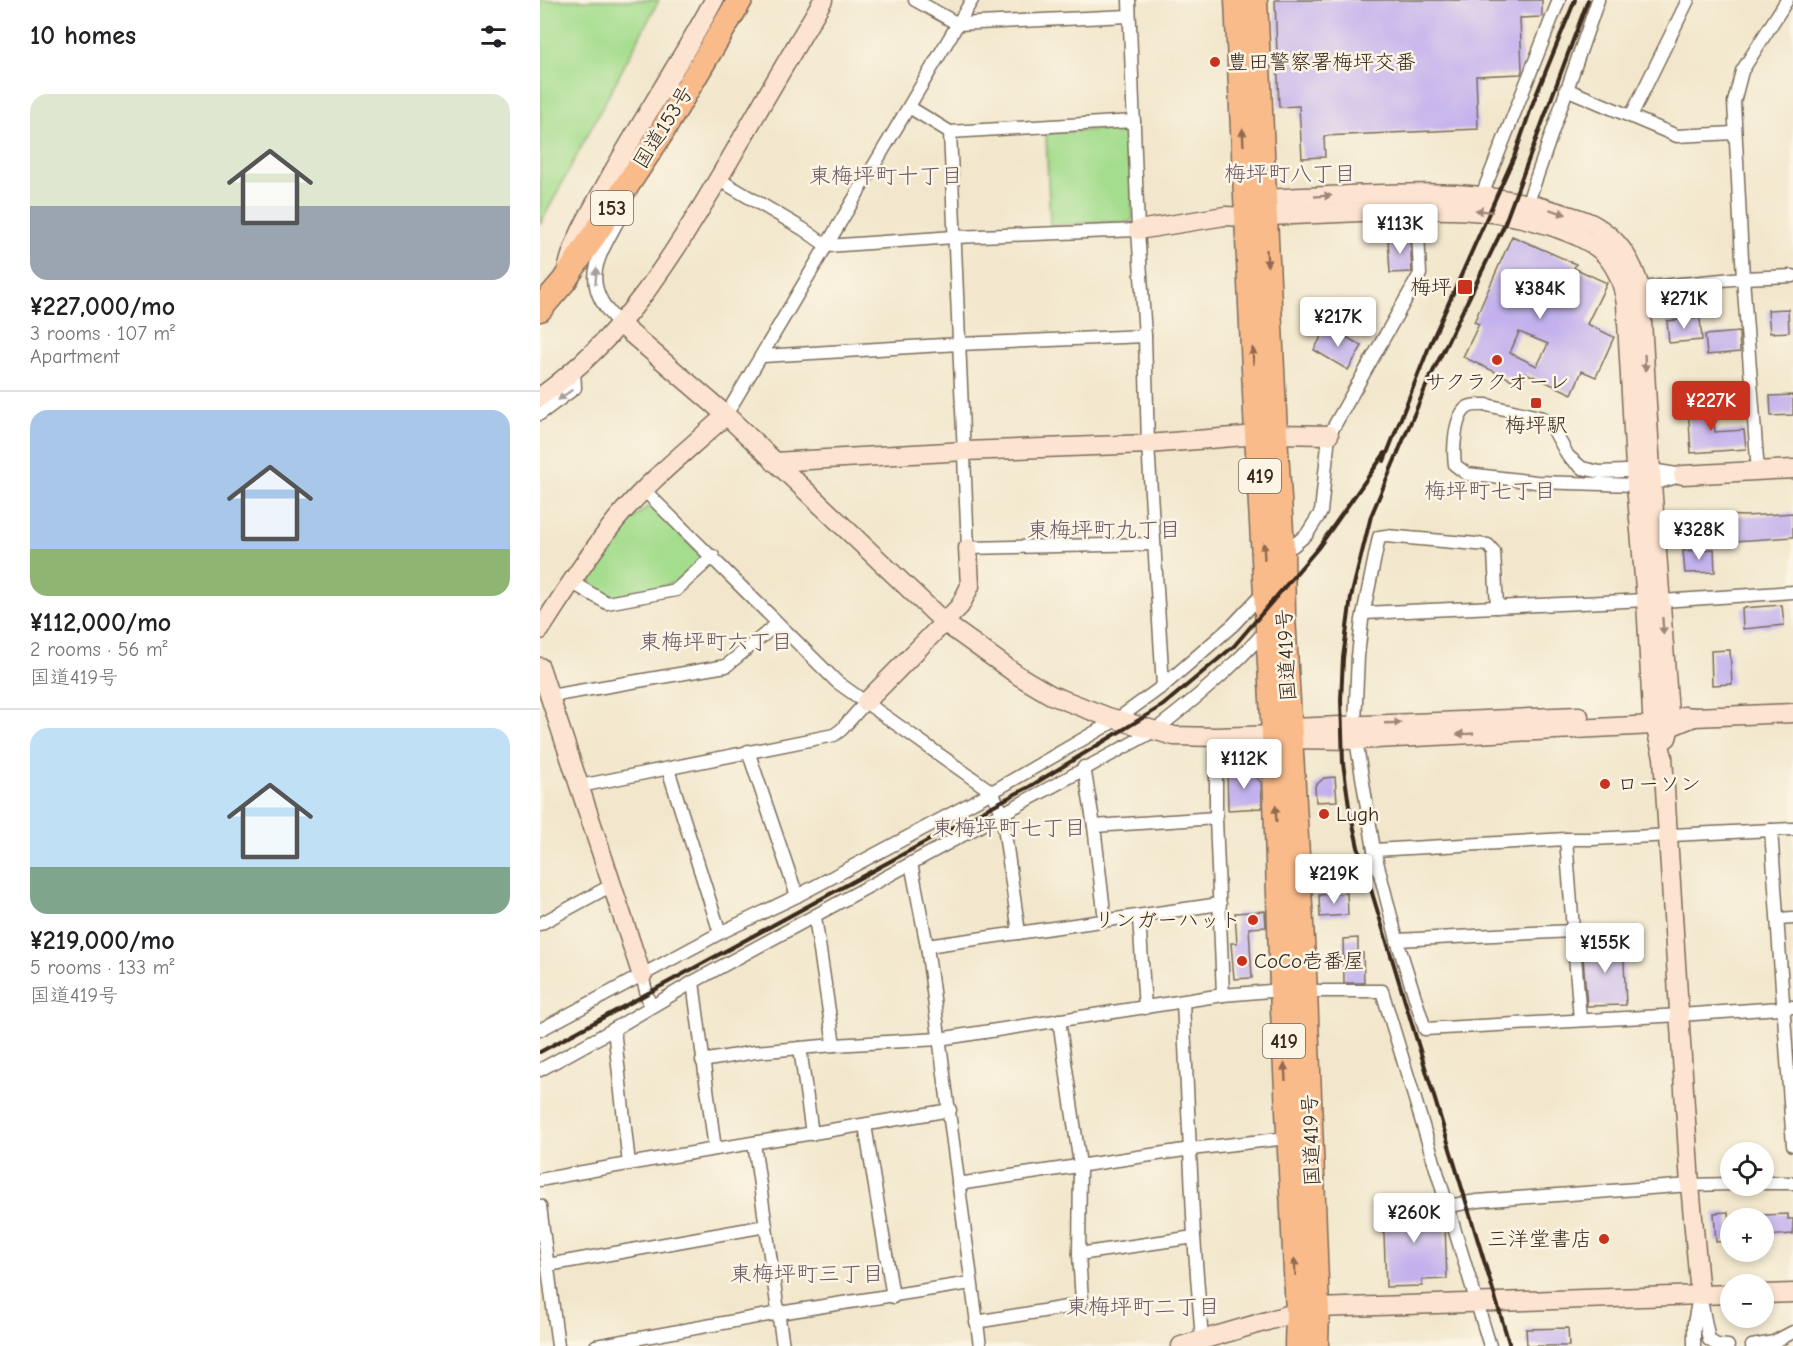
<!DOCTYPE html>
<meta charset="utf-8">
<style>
:root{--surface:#fff;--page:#f6f6f6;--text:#202124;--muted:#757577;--line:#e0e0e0;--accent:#c8321e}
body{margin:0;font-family:"Comic Neue","Klee One",sans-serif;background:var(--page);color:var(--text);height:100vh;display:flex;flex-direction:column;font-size:22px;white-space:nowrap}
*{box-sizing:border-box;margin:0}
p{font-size:20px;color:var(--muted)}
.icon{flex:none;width:33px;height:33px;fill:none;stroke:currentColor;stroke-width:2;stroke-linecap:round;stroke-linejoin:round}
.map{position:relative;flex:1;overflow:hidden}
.panel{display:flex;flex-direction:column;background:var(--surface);width:540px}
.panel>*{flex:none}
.controls{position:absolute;left:1180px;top:1142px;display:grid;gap:12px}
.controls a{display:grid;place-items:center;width:54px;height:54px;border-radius:50%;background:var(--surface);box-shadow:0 3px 9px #0003;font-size:30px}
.price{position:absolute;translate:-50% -51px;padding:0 14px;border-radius:6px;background:#fff;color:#222;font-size:20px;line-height:39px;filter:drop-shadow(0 2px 3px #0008)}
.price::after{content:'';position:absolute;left:50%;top:36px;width:18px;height:14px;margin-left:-9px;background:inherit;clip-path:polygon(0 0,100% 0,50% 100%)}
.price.active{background:var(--accent);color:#fff}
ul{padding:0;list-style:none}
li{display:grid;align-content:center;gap:12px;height:318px;padding:0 30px}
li+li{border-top:2px solid var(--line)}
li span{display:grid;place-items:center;height:186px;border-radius:18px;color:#555}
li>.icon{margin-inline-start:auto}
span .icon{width:108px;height:108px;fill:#fffc;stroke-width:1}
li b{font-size:26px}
h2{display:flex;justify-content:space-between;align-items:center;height:72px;padding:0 30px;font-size:26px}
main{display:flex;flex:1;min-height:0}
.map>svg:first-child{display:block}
.green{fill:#a5dd8e;stroke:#708456;stroke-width:1.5}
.building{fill:#c2b1ed;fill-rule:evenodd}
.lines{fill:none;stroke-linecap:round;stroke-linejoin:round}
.street-casing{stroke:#7b6c5b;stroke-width:15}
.secondary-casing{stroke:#7b6c5b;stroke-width:21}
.highway-casing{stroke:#7b6c5b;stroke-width:27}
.street{stroke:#fff;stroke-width:12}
.secondary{stroke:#fde4d1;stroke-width:18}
.highway{stroke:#fabb8b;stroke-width:24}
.rail{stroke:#3b2a1e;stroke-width:4}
.oneway{fill:#916b4f}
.oneway2{fill:#9c8778}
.oneway3{fill:#a79f9a}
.poi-dot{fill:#c8321e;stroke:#fcf5e5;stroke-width:2}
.labels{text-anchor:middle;stroke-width:5;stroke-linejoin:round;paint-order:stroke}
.shield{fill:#fcf5e5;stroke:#75675a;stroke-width:1.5}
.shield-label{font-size:20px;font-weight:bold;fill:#3b2a1e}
.poi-label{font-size:21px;fill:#3b2a1e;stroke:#fcf5e5;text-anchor:start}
.street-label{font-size:21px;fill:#3b2a1e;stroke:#fcf5e5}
.neighbourhood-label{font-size:22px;fill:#6a5966;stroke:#fcf5e5}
</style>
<main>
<section class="panel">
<h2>10 homes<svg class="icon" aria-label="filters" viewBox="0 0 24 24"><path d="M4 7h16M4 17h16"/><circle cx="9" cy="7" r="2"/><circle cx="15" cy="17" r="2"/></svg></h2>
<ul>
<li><span style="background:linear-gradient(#dfe7d0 60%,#9aa5b1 0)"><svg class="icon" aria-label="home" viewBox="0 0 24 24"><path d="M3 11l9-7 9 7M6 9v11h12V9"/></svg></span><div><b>¥227,000/mo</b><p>3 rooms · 107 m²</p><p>Apartment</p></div></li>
<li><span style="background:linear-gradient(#a9c7e8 75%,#8fb573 0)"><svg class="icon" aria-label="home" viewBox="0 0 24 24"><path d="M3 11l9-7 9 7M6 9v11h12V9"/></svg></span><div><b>¥112,000/mo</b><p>2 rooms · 56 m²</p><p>国道419号</p></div></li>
<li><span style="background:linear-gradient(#bfe0f5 75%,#7fa58c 0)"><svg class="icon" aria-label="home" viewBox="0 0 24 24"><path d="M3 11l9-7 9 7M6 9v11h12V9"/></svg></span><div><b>¥219,000/mo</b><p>5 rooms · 133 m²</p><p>国道419号</p></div></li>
</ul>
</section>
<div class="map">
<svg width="1253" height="1346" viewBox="0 0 1253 1346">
<rect width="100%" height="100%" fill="#fcf5e5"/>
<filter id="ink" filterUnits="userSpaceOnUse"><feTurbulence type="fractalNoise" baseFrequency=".0167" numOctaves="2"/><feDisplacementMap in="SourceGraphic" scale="12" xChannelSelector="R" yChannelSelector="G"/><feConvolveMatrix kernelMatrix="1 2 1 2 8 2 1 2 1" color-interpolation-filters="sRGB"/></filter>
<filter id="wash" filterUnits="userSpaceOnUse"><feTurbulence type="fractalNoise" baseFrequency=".008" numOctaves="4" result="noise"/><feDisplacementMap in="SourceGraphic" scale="24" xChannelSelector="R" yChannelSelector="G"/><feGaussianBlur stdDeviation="1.35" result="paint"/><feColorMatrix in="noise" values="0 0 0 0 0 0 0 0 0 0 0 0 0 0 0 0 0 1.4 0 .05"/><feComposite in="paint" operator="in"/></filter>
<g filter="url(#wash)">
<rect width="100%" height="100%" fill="#f2e7cc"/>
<g class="green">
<path d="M0 0H119L0 225Z"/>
<path d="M584 128 590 133 593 219 589 222 510 225 506 133Z"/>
<path d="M111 505 163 558 136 583 69 599 44 590 83 525Z"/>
</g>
<g id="blocks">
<g class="building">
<path d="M735 0H1002V17L980 18 982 70 981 74 936 76 938 129 784 136 785 157 762 158 759 106 739 107Z"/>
<path d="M972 236 1036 264 1034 268 1067 283 1047 324 1074 337 1056 377 1042 371 1032 394 986 373 981 384 923 357 939 324 934 322ZM979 332 1008 344 997 366 970 353Z"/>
<path d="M870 237 872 272 850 273 848 239Z"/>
<path d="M1248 309 1249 332 1230 333 1228 310Z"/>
<path d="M1160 318 1162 340 1129 343 1127 321Z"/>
<path d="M787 326 822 346 808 370 774 350Z"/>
<path d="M1199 332 1200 352 1167 355 1165 335Z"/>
<path d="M1253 395V415L1231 416 1230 396Z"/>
<path d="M1172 403 1175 432 1204 430 1206 449 1151 453 1148 406Z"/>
<path d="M1253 513V537L1180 542 1179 515 1206 516Z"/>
<path d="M1174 549 1175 572 1145 573 1143 551Z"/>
<path d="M1242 605 1244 625 1203 629 1202 608Z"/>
<path d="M1190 650 1192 684 1172 685 1171 651Z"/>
<path d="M707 768 721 782 722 808 688 810 687 770Z"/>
<path d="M795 777 797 801 776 802 775 786 784 778Z"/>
<path d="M807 893 808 915 780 917 779 895Z"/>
<path d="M725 911 726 927 709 928 712 978 694 979 691 943H697L695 913Z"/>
<path d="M818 938V953H823L824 983H804L803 939Z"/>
<path d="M1083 941 1086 1005 1047 1006 1043 958 1049 957V943Z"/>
<path d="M875 1198 876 1208 899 1207 905 1227 907 1279 882 1280V1286L846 1287 843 1208 853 1207 855 1199Z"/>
<path d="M1188 1212 1190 1241 1176 1242 1174 1213Z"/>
<path d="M1248 1214V1219H1253V1234L1224 1236V1215Z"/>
<path d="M1028 1328 1029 1346H987L986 1329Z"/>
</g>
</g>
</g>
<g filter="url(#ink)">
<use href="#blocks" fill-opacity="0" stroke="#7b6c5b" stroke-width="1.5"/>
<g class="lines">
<defs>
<g id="street">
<path d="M375 0 418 24 589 16"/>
<path d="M589 0 598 230 605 336 608 444 623 686"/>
<path d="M1026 89 1137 136 1194 133"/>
<path d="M369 107 410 132"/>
<path d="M1091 116 1148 0"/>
<path d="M594 121 410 132 428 548 614 544"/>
<path d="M178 179 263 229 287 246 414 237 598 230"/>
<path d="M942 195 1019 0"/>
<path d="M988 202 1058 0"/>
<path d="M1100 288 1203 278 1253 276"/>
<path d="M81 325C34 281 61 255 85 207"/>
<path d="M223 356 419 344 605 336"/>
<path d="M947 405 1003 418 1012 427 1028 456 1042 468 1060 472 1111 470 1143 475 1113 484 1096 485 996 482 927 474 915 465C913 451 914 415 928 407 933 404 941 405 947 405Z"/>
<path d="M0 414 35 388 34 370"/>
<path d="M186 415 432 0"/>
<path d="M1218 472 1203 278 1194 102 1202 71 1247 0"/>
<path d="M104 490 297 682 452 792 462 812 479 933"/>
<path d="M742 548 753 546 767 534 781 512 789 435 880 274 877 210"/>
<path d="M31 582 67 603 136 590 173 556"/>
<path d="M1122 601 1253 592"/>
<path d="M824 613 1106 600"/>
<path d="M10 696 186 666 237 624"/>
<path d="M815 724 818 656 822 620 839 537 846 536 948 545 954 552 957 607"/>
<path d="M676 737V818"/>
<path d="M816 740 834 850 857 940 885 1029 1140 1015 1253 1007"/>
<path d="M208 751 257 896"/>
<path d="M544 767 554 826 565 920"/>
<path d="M128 769 180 933"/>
<path d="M40 786 294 735 301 730 326 702"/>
<path d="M554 826 676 818 683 995"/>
<path d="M1231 830 1253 1145"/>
<path d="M1026 839 1040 1020"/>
<path d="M834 850 1026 839H1052L1253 829"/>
<path d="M371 863 387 946 440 1346"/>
<path d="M275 917 294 1045"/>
<path d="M599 917 605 1008"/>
<path d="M1238 919 1253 918"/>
<path d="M0 924 72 885"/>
<path d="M857 940 1032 931"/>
<path d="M387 946 680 904"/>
<path d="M102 976 110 1006"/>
<path d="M153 982 175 1149"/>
<path d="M765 991H842L950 1346"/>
<path d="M74 1029 89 1164"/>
<path d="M0 1030 180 933 257 896 452 792 576 720 623 686 693 625 724 592"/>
<path d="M260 1048 272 1134"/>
<path d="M162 1061 215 1052 294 1045 399 1039 683 995 742 990"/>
<path d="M0 1070 74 1029 153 982 614 731C654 700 693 668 726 630"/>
<path d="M325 1125 353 1297"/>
<path d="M214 1143 243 1346"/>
<path d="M0 1180C136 1154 273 1134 410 1110"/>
<path d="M1224 1183H1253"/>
<path d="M418 1184 651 1149 748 1138"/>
<path d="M0 1206 18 1346"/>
<path d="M908 1206 937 1201 1150 1185 1191 1184"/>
<path d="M654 1237 662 1340"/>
<path d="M539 1254 654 1237 643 1002"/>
<path d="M8 1265 226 1226"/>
<path d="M1160 1295 1169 1340 1177 1345 1188 1346"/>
<path d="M436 1322 539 1305 542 1301 539 1254 540 1165 519 1020"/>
<path d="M56 1346 239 1313 431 1283"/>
<path d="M1154 1346V1323L1158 1302"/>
<path d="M1212 1346 1234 1342 1253 1332"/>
</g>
<g id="secondary">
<path d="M713 200C744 197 777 197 809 195 884 192 944 189 1018 212 1030 216 1045 219 1056 226 1079 240 1093 263 1100 288L1111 470 1130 727 1127 738"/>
<path d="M598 230 685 216 707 217C745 215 783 214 821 212 886 209 951 205 1014 227 1030 233 1045 238 1059 249 1076 263 1083 283 1086 304L1096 485 1106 600 1112 713 1123 757 1150 1185 1160 1295"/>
<path d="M28 266C36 234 54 207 69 179 103 118 141 61 174 0"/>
<path d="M81 325 186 415 405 623 479 676 511 695 568 717 634 736 676 737 734 735 750 739 816 740 1114 725 1130 727 1154 717"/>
<path d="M0 397C88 334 135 252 189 161 220 107 251 54 283 0"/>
<path d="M735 434 789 435"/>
<path d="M234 462 425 451 608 444 717 435"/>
<path d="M1143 475 1253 469"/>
<path d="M0 630C24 593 48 555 76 520 108 481 149 449 186 415"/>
<path d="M0 667 102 976"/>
<path d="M326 702 420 606 430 586 428 548"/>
<path d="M1144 716 1154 717 1253 713"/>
<path d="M752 728 1039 716"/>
<path d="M1224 1294 1253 1293"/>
<path d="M641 1346 758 1312 777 1308 1191 1294"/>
</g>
<g id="highway">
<path d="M697 0 717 435 734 735 742 990 758 1312 757 1346"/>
<path d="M715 0 735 434 742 548 743 616 765 991 777 1308 776 1346"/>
<path d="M0 309 24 281 120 135 200 0"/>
</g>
</defs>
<use href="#street" class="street-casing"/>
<use href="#secondary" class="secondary-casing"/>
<use href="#highway" class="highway-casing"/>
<use href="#street" class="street"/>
<use href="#secondary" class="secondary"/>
<use href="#highway" class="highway"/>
<g class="rail">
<path d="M844 461 889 347 974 157 994 100 1035 0"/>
<path d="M0 1052 435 815 489 787 622 706 694 646 778 548 845 453"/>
<path d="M970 1346 818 847 809 806 803 763 801 700 803 658 811 597 831 516 887 384 963 228 1048 0"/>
</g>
</g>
<defs><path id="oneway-solid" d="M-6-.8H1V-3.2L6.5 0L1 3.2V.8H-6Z" transform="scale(1.5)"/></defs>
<g class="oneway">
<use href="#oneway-solid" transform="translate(703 137) rotate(-93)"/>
<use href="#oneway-solid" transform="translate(727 258) rotate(87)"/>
<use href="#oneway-solid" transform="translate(713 356) rotate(-93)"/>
<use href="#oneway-solid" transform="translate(724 551) rotate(-93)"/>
<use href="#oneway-solid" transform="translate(736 814) rotate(-92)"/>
<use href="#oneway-solid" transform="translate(745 1072) rotate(-93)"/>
<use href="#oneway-solid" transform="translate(755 1267) rotate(-93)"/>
</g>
<g class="oneway2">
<use href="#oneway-solid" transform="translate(783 196) rotate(-3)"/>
<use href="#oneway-solid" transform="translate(944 211) rotate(-174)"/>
<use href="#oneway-solid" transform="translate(1018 212) rotate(17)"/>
<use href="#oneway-solid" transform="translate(1105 363) rotate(87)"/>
<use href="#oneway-solid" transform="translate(1123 626) rotate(86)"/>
<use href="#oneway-solid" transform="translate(853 723) rotate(-2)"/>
<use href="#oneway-solid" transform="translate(925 734) rotate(177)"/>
</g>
<g class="oneway3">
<use href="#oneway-solid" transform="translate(56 276) rotate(-86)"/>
<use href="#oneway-solid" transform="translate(25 395) rotate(144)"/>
</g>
</g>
<g class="poi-dot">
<circle cx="675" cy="62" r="6"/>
<rect x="917" y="279" width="16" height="16" rx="3"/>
<circle cx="957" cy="360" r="6"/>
<rect x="990" y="397" width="12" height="12" rx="3"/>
<circle cx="1065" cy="784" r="6"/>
<circle cx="784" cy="814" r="6"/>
<circle cx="713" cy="920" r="6"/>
<circle cx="702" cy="961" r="6"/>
<circle cx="1064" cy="1239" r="6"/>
</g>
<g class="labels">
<g class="shield">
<rect x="51" y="191" width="42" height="34" rx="4.5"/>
<rect x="699" y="459" width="42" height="34" rx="4.5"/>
<rect x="723" y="1024" width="42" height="34" rx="4.5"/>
</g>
<g class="shield-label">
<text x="72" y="215">153</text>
<text x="720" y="483">419</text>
<text x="744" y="1048">419</text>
</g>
<g class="poi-label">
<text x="687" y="69">豊田警察署梅坪交番</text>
<text x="912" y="294" text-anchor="end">梅坪</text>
<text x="957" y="389" text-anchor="middle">サクラクオーレ</text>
<text x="996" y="432" text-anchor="middle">梅坪駅</text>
<text x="1077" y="791">ローソン</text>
<text x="796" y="821">Lugh</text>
<text x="701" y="927" text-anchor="end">リンガーハット</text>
<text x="714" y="968">CoCo壱番屋</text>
<text x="1052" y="1246" text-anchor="end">三洋堂書店</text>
</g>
<g class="street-label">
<text transform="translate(123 127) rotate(-58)" y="7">国道153号</text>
<text transform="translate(746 655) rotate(-93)" y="7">国道419号</text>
<text transform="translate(771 1140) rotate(-92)" y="7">国道419号</text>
</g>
<g class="neighbourhood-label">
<text x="750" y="181">梅坪町八丁目</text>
<text x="346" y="183">東梅坪町十丁目</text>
<text x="950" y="498">梅坪町七丁目</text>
<text x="564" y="537">東梅坪町九丁目</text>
<text x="176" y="649">東梅坪町六丁目</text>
<text x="469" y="835">東梅坪町七丁目</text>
<text x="267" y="1281">東梅坪町三丁目</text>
<text x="603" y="1314">東梅坪町二丁目</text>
</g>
</g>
</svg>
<div class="controls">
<a><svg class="icon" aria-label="locate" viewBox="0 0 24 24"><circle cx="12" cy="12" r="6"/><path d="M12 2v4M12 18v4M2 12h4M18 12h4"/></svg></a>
<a>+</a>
<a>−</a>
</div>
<b class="price" style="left:860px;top:255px">¥113K</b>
<b class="price" style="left:1000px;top:320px">¥384K</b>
<b class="price" style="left:1144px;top:330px">¥271K</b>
<b class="price" style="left:798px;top:348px">¥217K</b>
<b class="price active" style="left:1171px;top:432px">¥227K</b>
<b class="price" style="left:1159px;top:561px">¥328K</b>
<b class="price" style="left:704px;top:790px">¥112K</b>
<b class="price" style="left:794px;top:905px">¥219K</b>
<b class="price" style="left:1065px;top:974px">¥155K</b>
<b class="price" style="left:874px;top:1244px">¥260K</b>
</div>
</main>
